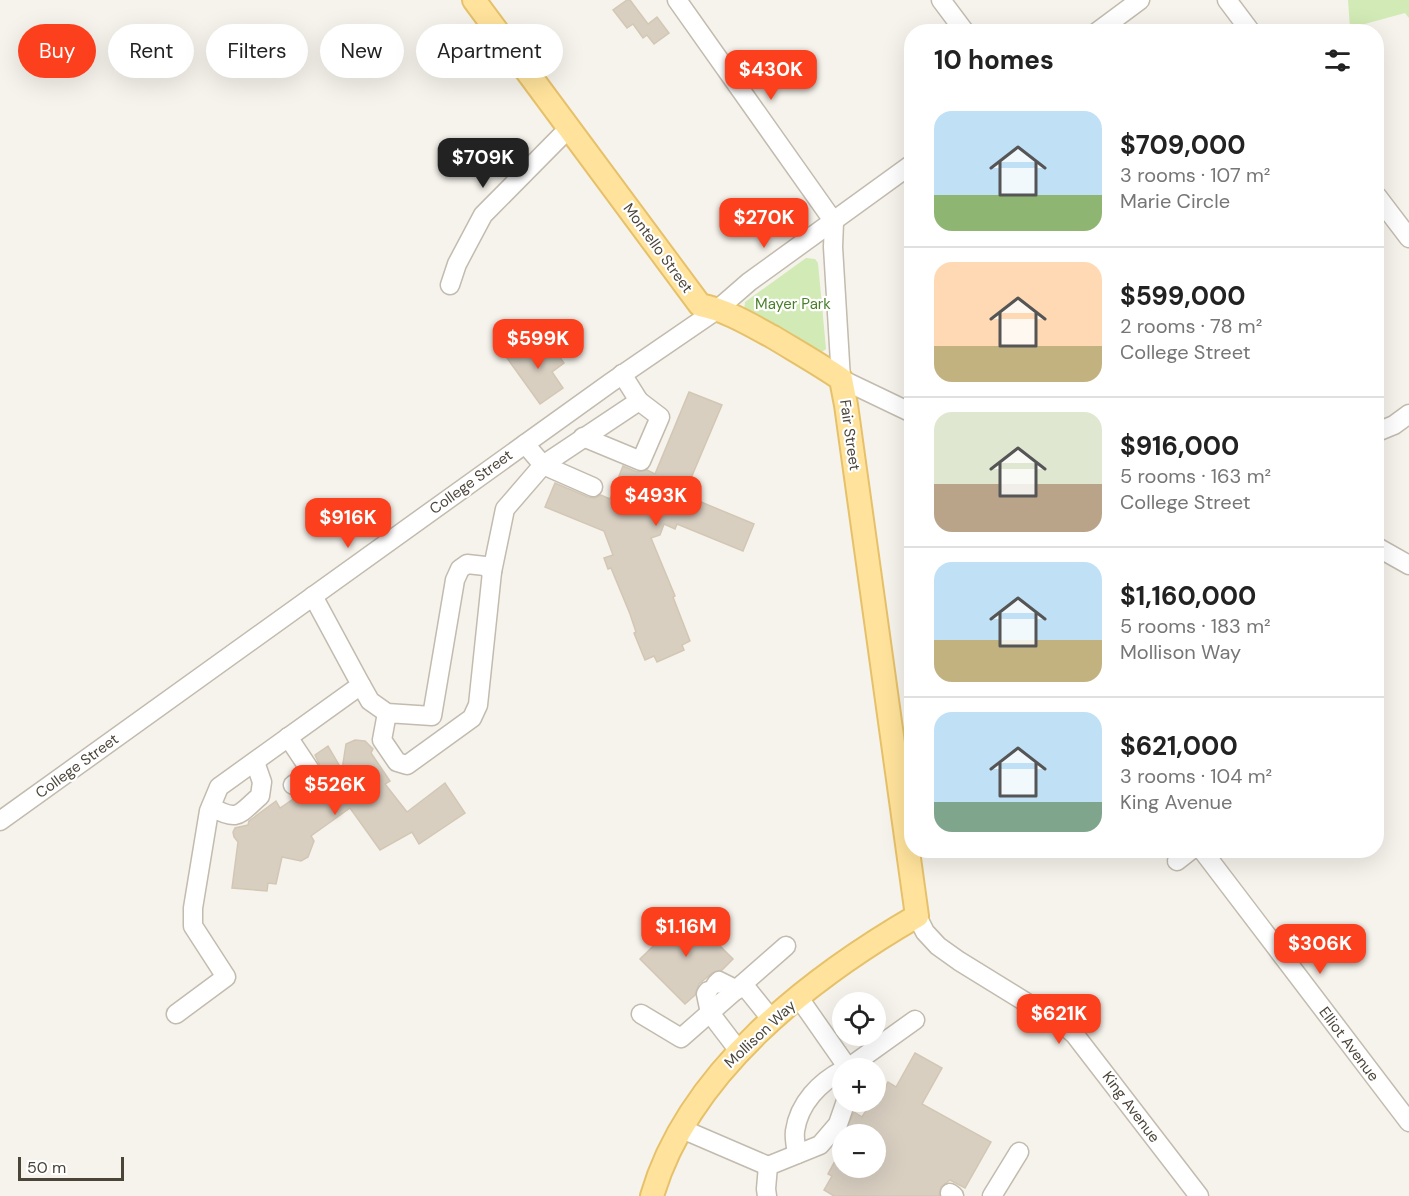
<!DOCTYPE html>
<meta charset="utf-8">
<style>
:root{--surface:#fff;--page:#f2f2f2;--text:#222;--muted:#767676;--line:#e0e0e0;--accent:#fc3f1d}
body{margin:0;font-family:"DM Sans",sans-serif;background:var(--page);color:var(--text);height:100vh;display:flex;flex-direction:column;font-size:22px;white-space:nowrap}
*{box-sizing:border-box;margin:0}
p{font-size:20px;color:var(--muted)}
.icon{flex:none;width:33px;height:33px;fill:none;stroke:currentColor;stroke-width:2;stroke-linecap:round;stroke-linejoin:round}
.map{position:relative;flex:1;overflow:hidden}
.panel{position:absolute;left:904px;top:24px;width:480px;height:834px;display:flex;flex-direction:column;background:var(--surface);border-radius:24px;box-shadow:0 6px 24px #0002}
.panel>*{flex:none}
.guide{position:absolute;left:18px;top:24px;width:570px;height:54px;display:flex;gap:12px}
.tools{position:absolute;left:832px;top:992px;display:grid;gap:12px}
.tools a{display:grid;place-items:center;width:54px;height:54px;border-radius:50%;background:var(--surface);box-shadow:0 6px 24px #0002;font-size:30px}
.scale{position:absolute;left:18px;bottom:15px;width:106px;box-sizing:border-box;padding-left:6px;border:3px solid #4b4439;border-top:0;font-size:16px;line-height:21px;white-space:nowrap;color:#4b4439;-webkit-text-stroke:4px #fff;paint-order:stroke}
.price{position:absolute;translate:-50% -51px;padding:0 14px;border-radius:12px;background:var(--accent);color:#fff;font-size:20px;line-height:39px;filter:drop-shadow(0 2px 3px #0008)}
.price::after{content:'';position:absolute;left:50%;top:36px;width:18px;height:14px;margin-left:-9px;background:inherit;clip-path:polygon(0 0,100% 0,50% 100%)}
.price.active{background:#222;color:#fff}
ul{padding:0;list-style:none}
li{display:flex;align-items:center;gap:18px;height:150px;padding:0 30px}
li+li{border-top:2px solid var(--line)}
li span{display:grid;place-items:center;flex:none;width:168px;height:120px;border-radius:18px;color:#555}
li>.icon{margin-inline-start:auto}
span .icon{width:72px;height:72px;fill:#fffc;stroke-width:1}
li b{font-size:26px}
h2{display:flex;justify-content:space-between;align-items:center;height:72px;padding:0 30px;font-size:26px}
.tag{padding:0 21px;border-radius:27px;background:var(--surface);box-shadow:0 6px 24px #0002;font-size:21px;line-height:54px}
.tag.active{background:var(--accent);color:#fff}
.map>svg:first-child{display:block}
.green{fill:#d2eab5}
.building{fill:#d8cfc1;stroke:#d3c7b4;stroke-width:1.5}
.lines{fill:none;stroke-linecap:round;stroke-linejoin:round}
.minor-casing{stroke:#c2bbae;stroke-width:21}
.major-casing{stroke:#e6c16a;stroke-width:26}
.minor{stroke:#fff;stroke-width:18}
.major{stroke:#ffe39c;stroke-width:22}
.labels{text-anchor:middle;stroke-width:4.5;stroke-linejoin:round;paint-order:stroke}
.street-label{font-size:15px;fill:#4b4439;stroke:#fff}
.park-label{font-size:15px;fill:#4a7f2a;stroke:#fff}
</style>
<div class="map">
<svg width="1409" height="1196" viewBox="0 0 1409 1196">
<rect width="100%" height="100%" fill="#f6f3ec"/>
<g class="green">
<path d="M1348 0H1409V18L1405 13 1350 28Z"/>
<path d="M806 258 815 259 818 263 826 349 822 352H818L744 310 745 302Z"/>
</g>
<g class="building">
<path d="M627 0H630L648 24 657 17 669 33 654 44 647 35 643 38 633 24 627 28 613 10Z"/>
<path d="M533 339 542 353 552 346 564 363 552 372 563 388 540 404 507 358Z"/>
<path d="M689 392 722 405 686 490 691 492 689 497 754 524 743 551 677 524 675 529 664 524 660 535 651 538 675 596 673 597 690 641 682 645 684 650 657 662 654 656 645 660 634 633 636 632 630 614 611 568 608 569 604 558 613 555 604 531 545 507 555 483 588 497 595 498 601 495 610 499 623 466 637 472 647 470 655 474Z"/>
<path d="M355 740 365 741 373 749 371 753 390 781 385 784 407 812 445 783 465 813 419 844 412 832 380 850 350 808 311 836 314 841 308 857 301 861 282 857 276 884 268 883 267 891 232 888 238 842 234 837 233 832 235 828 248 825 249 821 276 801 280 808 318 782 322 778 323 772 315 755 328 746 342 770 346 744Z"/>
<path d="M687 913 733 959 722 970 712 973 699 984 695 995 685 1004 640 959Z"/>
<path d="M915 1053 942 1068 922 1104 991 1142 965 1188 950 1180 941 1187 939 1196H834L824 1190 832 1176 828 1174 843 1146V1167H876V1134H844L854 1112 862 1117 872 1101H876V1095L880 1097 888 1082 896 1087Z"/>
</g>
<g class="lines">
<defs>
<g id="minor">
<path d="M677 0 834 222 833 247 841 379 912 413"/>
<path d="M941 0 965 32"/>
<path d="M1227 0 1251 32"/>
<path d="M1097 32 1140 0"/>
<path d="M1377 196 1409 238"/>
<path d="M450 285 457 264 483 215 569 128"/>
<path d="M1377 432 1394 425 1409 414"/>
<path d="M583 437 641 461 660 417 639 401"/>
<path d="M543 465 639 401 622 374"/>
<path d="M543 465 593 487"/>
<path d="M1377 547 1409 565"/>
<path d="M492 572 505 509 543 465 525 444"/>
<path d="M361 685 370 701 387 713 382 740 397 762 407 765 472 718 478 705 492 572 485 566 467 564 460 569 455 580 432 716 387 713"/>
<path d="M288 737 312 773 293 785"/>
<path d="M211 807C239 822 238 815 260 796L262 782 255 762"/>
<path d="M0 821 610 383 718 309 749 282 912 164"/>
<path d="M1202 850 1409 1122"/>
<path d="M1177 861 1191 850"/>
<path d="M917 916 925 932 938 946 959 961 1066 1027 1075 1035 1199 1196"/>
<path d="M716 984 719 981 737 990"/>
<path d="M743 984 772 1020"/>
<path d="M708 991 706 994 710 1013 739 1051"/>
<path d="M799 998 848 1068 915 1020"/>
<path d="M176 1014 226 977 193 926V908L209 811 219 787 361 685 313 596"/>
<path d="M641 1014 681 1038 786 946"/>
<path d="M682 1129 768 1166"/>
<path d="M797 1154C796 1147 794 1138 795 1131 799 1103 820 1082 843 1070"/>
<path d="M950 1193 954 1196"/>
<path d="M767 1196 766 1189 768 1166 820 1145 838 1124 846 1101"/>
<path d="M992 1196 1019 1152"/>
</g>
<path id="major" d="M474 0 700 305C726 310 749 324 773 337 796 351 819 364 841 379L846 405 917 916C810 978 688 1072 652 1196"/>
</defs>
<use href="#minor" class="minor-casing"/>
<use href="#major" class="major-casing"/>
<use href="#minor" class="minor"/>
<use href="#major" class="major"/>
</g>
<g class="labels">
<g class="street-label">
<text transform="translate(658 248) rotate(54)" y="5">Montello Street</text>
<text transform="translate(850 435) rotate(82)" y="5">Fair Street</text>
<text transform="translate(471 482) rotate(-36)" y="5">College Street</text>
<text transform="translate(77 766) rotate(-36)" y="5">College Street</text>
<text transform="translate(760 1034) rotate(-43)" y="5">Mollison Way</text>
<text transform="translate(1349 1044) rotate(53)" y="5">Elliot Avenue</text>
<text transform="translate(1131 1107) rotate(53)" y="5">King Avenue</text>
</g>
<g class="park-label">
<text x="793" y="309">Mayer Park</text>
</g>
</g>
</svg>
<div class="tools">
<a><svg class="icon" aria-label="locate" viewBox="0 0 24 24"><circle cx="12" cy="12" r="6"/><path d="M12 2v4M12 18v4M2 12h4M18 12h4"/></svg></a>
<a>+</a>
<a>−</a>
</div>
<div class="scale">50 m</div>
<b class="price" style="left:771px;top:101px">$430K</b>
<b class="price active" style="left:483px;top:189px">$709K</b>
<b class="price" style="left:764px;top:249px">$270K</b>
<b class="price" style="left:538px;top:370px">$599K</b>
<b class="price" style="left:656px;top:527px">$493K</b>
<b class="price" style="left:348px;top:549px">$916K</b>
<b class="price" style="left:335px;top:816px">$526K</b>
<b class="price" style="left:686px;top:958px">$1.16M</b>
<b class="price" style="left:1320px;top:975px">$306K</b>
<b class="price" style="left:1059px;top:1045px">$621K</b>
<div class="guide">
<a class="tag active">Buy</a>
<a class="tag">Rent</a>
<a class="tag">Filters</a>
<a class="tag">New</a>
<a class="tag">Apartment</a>
</div>
<section class="panel">
<h2>10 homes<svg class="icon" aria-label="filters" viewBox="0 0 24 24"><path d="M4 7h16M4 17h16"/><circle cx="9" cy="7" r="2"/><circle cx="15" cy="17" r="2"/></svg></h2>
<ul>
<li><span style="background:linear-gradient(#bfe0f5 70%,#8fb573 0)"><svg class="icon" aria-label="home" viewBox="0 0 24 24"><path d="M3 11l9-7 9 7M6 9v11h12V9"/></svg></span><div><b>$709,000</b><p>3 rooms · 107 m²</p><p>Marie Circle</p></div></li>
<li><span style="background:linear-gradient(#ffd9b3 70%,#c2b280 0)"><svg class="icon" aria-label="home" viewBox="0 0 24 24"><path d="M3 11l9-7 9 7M6 9v11h12V9"/></svg></span><div><b>$599,000</b><p>2 rooms · 78 m²</p><p>College Street</p></div></li>
<li><span style="background:linear-gradient(#dfe7d0 60%,#b9a48a 0)"><svg class="icon" aria-label="home" viewBox="0 0 24 24"><path d="M3 11l9-7 9 7M6 9v11h12V9"/></svg></span><div><b>$916,000</b><p>5 rooms · 163 m²</p><p>College Street</p></div></li>
<li><span style="background:linear-gradient(#bfe0f5 65%,#c2b280 0)"><svg class="icon" aria-label="home" viewBox="0 0 24 24"><path d="M3 11l9-7 9 7M6 9v11h12V9"/></svg></span><div><b>$1,160,000</b><p>5 rooms · 183 m²</p><p>Mollison Way</p></div></li>
<li><span style="background:linear-gradient(#bfe0f5 75%,#7fa58c 0)"><svg class="icon" aria-label="home" viewBox="0 0 24 24"><path d="M3 11l9-7 9 7M6 9v11h12V9"/></svg></span><div><b>$621,000</b><p>3 rooms · 104 m²</p><p>King Avenue</p></div></li>
</ul>
</section>
</div>
